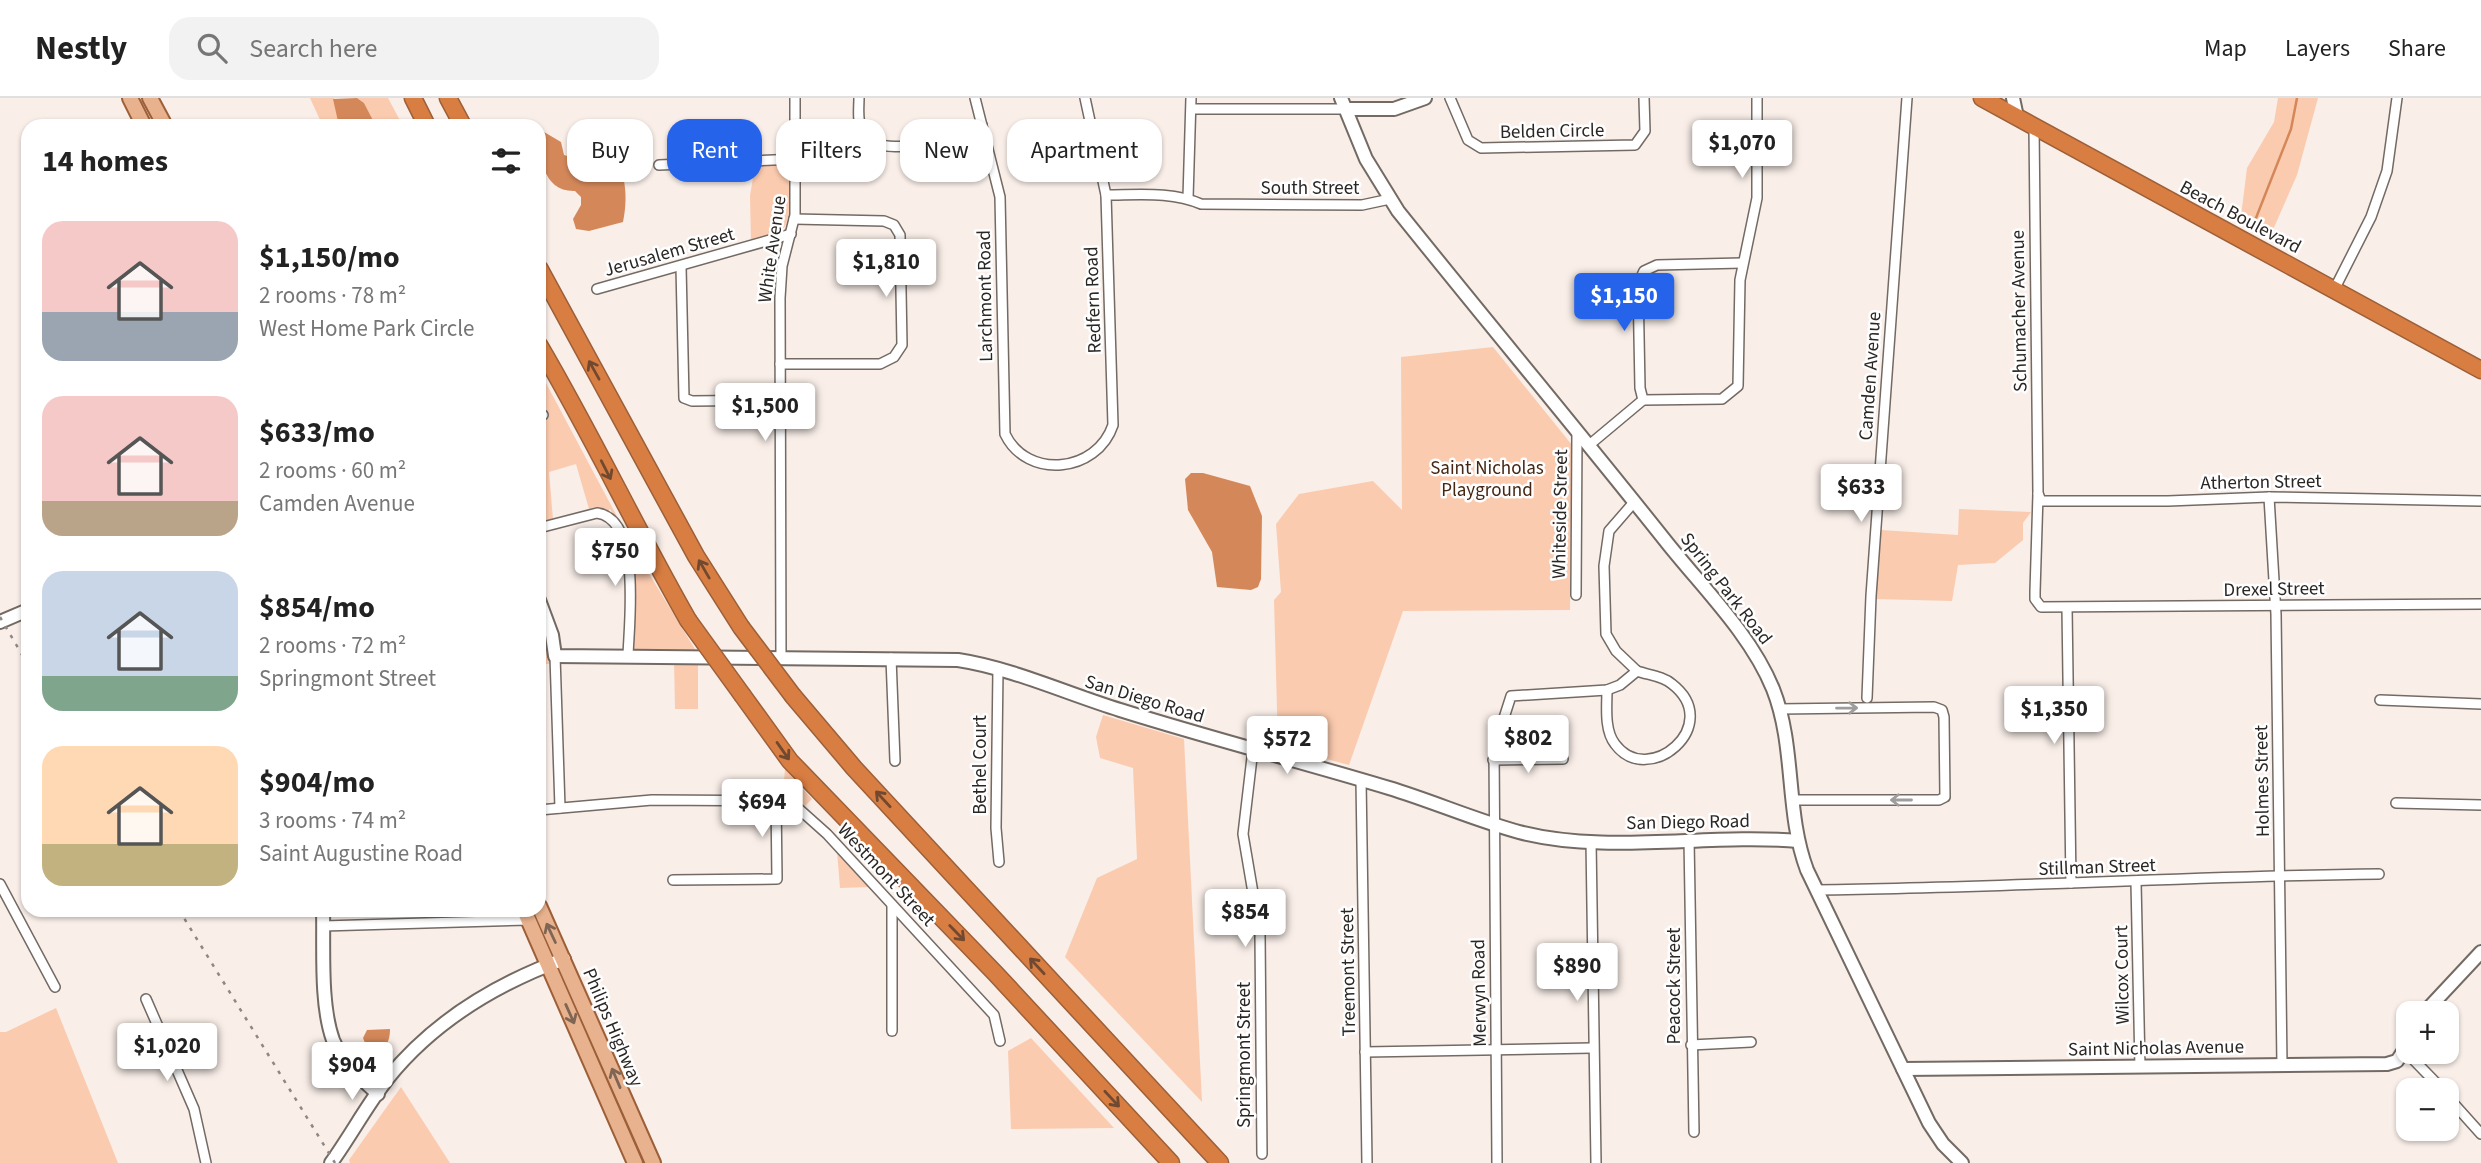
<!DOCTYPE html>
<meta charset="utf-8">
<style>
:root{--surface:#fff;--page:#f2f2f2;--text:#222;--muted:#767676;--line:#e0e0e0;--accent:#2563eb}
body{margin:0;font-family:"Source Sans 3",sans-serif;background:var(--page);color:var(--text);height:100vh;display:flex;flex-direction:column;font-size:26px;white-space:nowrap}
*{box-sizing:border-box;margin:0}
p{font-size:23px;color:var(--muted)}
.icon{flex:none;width:38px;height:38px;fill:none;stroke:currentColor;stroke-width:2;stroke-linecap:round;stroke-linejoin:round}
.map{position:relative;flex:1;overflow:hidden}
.side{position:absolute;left:21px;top:21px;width:525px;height:798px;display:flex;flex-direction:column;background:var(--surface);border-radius:21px;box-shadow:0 2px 5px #0004}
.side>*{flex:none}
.top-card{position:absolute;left:567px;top:21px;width:665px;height:63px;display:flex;gap:14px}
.fabs{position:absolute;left:2396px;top:903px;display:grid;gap:14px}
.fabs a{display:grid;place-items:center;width:63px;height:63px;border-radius:14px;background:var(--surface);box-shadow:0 2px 5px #0004;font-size:35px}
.price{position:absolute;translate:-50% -60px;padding:0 16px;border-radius:7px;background:#fff;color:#222;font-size:23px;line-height:46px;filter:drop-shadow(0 2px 4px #0008)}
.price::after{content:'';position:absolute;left:50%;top:42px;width:21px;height:16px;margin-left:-10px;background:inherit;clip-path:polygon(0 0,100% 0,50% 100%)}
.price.on{background:var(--accent);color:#fff}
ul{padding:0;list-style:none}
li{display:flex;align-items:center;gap:21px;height:175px;padding:0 21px}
li span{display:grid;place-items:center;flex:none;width:196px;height:140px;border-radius:21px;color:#555}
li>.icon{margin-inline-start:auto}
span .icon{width:84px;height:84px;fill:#fffc;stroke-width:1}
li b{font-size:30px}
h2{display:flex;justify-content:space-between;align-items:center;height:84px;padding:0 21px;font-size:30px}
.pill{padding:0 24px;border-radius:21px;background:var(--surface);box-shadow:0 2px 5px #0004;font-size:24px;line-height:63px}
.pill.on{background:var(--accent);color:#fff}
header{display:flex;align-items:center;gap:42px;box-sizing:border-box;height:98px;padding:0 35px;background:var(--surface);border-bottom:2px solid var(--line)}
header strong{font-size:33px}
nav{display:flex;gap:38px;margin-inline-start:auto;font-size:24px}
.search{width:490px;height:63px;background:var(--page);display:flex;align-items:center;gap:18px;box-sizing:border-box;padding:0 24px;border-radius:21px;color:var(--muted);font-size:26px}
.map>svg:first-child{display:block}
.green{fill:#fbcbaf}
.water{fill:#d4885a}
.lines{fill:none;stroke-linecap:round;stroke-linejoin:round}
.stream{stroke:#d4885a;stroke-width:2.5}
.street-casing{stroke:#736a64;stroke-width:12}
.secondary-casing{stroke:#736a64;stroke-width:16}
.primary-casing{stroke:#9c5f38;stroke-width:18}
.highway-casing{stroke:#9c5f38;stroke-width:19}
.street{stroke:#fff;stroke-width:9}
.secondary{stroke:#fff;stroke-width:12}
.primary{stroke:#e8b28e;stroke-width:14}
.highway{stroke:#d97e43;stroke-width:16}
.rail{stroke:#8e8783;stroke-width:2.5;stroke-dasharray:3.5 7;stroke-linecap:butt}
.highway-bridge-casing{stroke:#9c5f38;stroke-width:19;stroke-linecap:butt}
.highway-bridge{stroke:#d97e43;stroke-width:16}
.oneway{stroke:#704930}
.oneway2{stroke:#9f9d9c}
.oneway3{stroke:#7f6554}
.labels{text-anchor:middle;stroke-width:5;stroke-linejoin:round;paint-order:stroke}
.street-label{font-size:19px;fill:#2a2624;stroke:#fefefe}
.park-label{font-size:19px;fill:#452612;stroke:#fefefe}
</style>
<header>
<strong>Nestly</strong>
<div class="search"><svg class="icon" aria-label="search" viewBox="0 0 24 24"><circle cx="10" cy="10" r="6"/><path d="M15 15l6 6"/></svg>Search here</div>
<nav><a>Map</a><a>Layers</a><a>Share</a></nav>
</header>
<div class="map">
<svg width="2481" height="1065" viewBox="0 0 2481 1065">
<rect width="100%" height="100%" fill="#f9eee8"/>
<g class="green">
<path d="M310 0H334L339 28H300L321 24Z"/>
<path d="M357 0H388L403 28H376L364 5Z"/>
<path d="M2278 0H2318L2297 77 2272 134 2241 118 2247 70 2274 24Z"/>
<path d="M755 67 785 68C793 78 793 123 782 132 775 138 760 140 751 144L750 98Z"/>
<path d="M1493 249 1572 347 1570 512 1403 513 1349 667 1278 648 1274 502 1281 494 1276 426 1299 396 1373 383 1402 412 1401 259Z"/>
<path d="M539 272 637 456 696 553 633 552C633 493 641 465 610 411L608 414 595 409 589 411 576 366 549 374 553 421 539 425V322L549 319 548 314 539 316Z"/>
<path d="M1959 411 2031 414 2023 425V442L1995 465 1958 467 1952 503 1875 501 1881 432 1958 437Z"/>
<path d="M539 522 551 566H539Z"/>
<path d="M674 562 698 565V611H675Z"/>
<path d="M1103 617 1184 641 1202 1004 1065 859 1097 780 1137 761 1133 670 1100 660 1096 639Z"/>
<path d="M785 671 812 701 804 709 783 695Z"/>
<path d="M837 753 869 789 840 790Z"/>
<path d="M56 910 118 1065H0V934H6Z"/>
<path d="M1031 940 1114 1030 1011 1031 1008 953Z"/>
<path d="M401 989 450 1065H350L349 1062Z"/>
</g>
<g class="water">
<path d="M357 0 364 5 376 28H339L333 1Z"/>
<path d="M539 31 561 44 564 57 571 59 598 46C626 61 629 95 623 124L589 133 576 131 573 121 581 107V99L575 93C542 94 539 57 539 31Z"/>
<path d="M1191 375H1203L1250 388 1262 418 1261 481 1258 489 1251 492 1217 489 1212 454 1188 412 1185 381Z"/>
<path d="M390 931C390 944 386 951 373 955L367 950 363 940 367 932Z"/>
</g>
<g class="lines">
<path class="stream" d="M2254 125 2291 31 2297 0"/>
<defs>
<g id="street">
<path d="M859 0C859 10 857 23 862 32 879 68 952 35 982 27"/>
<path d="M975 0 1000 99 1005 336C1027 382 1097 375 1113 327L1106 97 1085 0"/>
<path d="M1450 0 1468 42 1481 50 1635 47 1645 33 1644 0"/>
<path d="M1192 11H1346"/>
<path d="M2034 29 2038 395 2041 403H2168L2269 399 2481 403"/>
<path d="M659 67 796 61"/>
<path d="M1106 97C1137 97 1172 93 1201 106L1362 107 1390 101"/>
<path d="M1188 100 1191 0"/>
<path d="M681 169 684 300 692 303 780 302"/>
<path d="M597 191 791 136"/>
<path d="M2334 192 2371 119 2387 73 2397 0"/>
<path d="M780 266H880L894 259 902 247 900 137 894 127 884 123 794 121"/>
<path d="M1643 302 1722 301 1738 288 1740 182 1757 100V0"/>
<path d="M1643 302 1640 290 1638 186 1644 173 1657 167 1742 165"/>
<path d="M539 318 543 317"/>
<path d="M1588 348 1643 302"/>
<path d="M2038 396 2035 494V501L2041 509 2481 506"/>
<path d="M2269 399 2276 516 2282 967"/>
<path d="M539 430 597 415C642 421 629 525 628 558"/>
<path d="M1576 497 1577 335"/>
<path d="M2067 510 2071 785"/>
<path d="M555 558 560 710"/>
<path d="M781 559 780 200 782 168 795 117V0"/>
<path d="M891 560 895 663"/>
<path d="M998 571 996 730 999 764"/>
<path d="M1607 592C1607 608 1604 632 1615 646 1648 691 1725 627 1672 586 1663 578 1648 577 1637 573"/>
<path d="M1867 600 1871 498 1907 0"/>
<path d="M2380 602 2481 606"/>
<path d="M1779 611 1934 609 1942 612 1944 619 1945 699 1939 702H1794"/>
<path d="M1253 651 1243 736 1260 836 1262 1056"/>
<path d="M1493 662 1563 661"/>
<path d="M1361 682 1367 1065"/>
<path d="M2396 705 2481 707"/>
<path d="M539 712 652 702 784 703 799 711 827 736 994 917 1000 943"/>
<path d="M1689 741 1694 1034"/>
<path d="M1591 743 1596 1065"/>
<path d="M673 782 777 781 776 701"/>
<path d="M2136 784 2140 969"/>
<path d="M0 786 55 889"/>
<path d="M1816 792C2004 790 2191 778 2379 776"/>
<path d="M892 807V933"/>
<path d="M323 828 529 822"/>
<path d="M146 901 194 1011 206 1065"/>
<path d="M1691 947 1751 944"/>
<path d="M2405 953 2443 992"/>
<path d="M1365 954 1592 950"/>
<path d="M2446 997 2481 1036"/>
<path d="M1497 1065 1494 651 1511 598 1607 592 1620 587 1637 573 1616 553 1606 536 1604 468 1609 433 1635 403"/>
</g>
<g id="secondary">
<path d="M1341 0 1366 61 1398 113C1487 224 1579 334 1668 446 1704 491 1751 537 1773 591 1796 649 1785 714 1807 772L1929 1025 1943 1046 1962 1065"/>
<path d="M2013 0 2017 19"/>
<path d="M1346 11H1394L1425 0"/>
<path d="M539 502 552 537 555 558 958 562C1011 570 1068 596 1120 612 1209 640 1299 663 1389 690 1432 703 1475 722 1519 734 1607 757 1707 735 1798 743"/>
<path d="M0 524 28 512"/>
<path d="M323 812C324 850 320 906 333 942 342 964 360 980 378 996"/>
<path d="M2424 915 2481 854"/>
<path d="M1903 971 2387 966 2397 963 2408 946"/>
<path d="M331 1065C351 1037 367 1007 388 980 434 923 496 886 564 861"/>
</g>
<g id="primary">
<path d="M130 0 144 28"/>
<path d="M150 0 165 28"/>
<path d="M539 808 653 1065"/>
<path d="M524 812 635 1065"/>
</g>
<g id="highway">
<path d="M413 0 427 28"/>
<path d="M448 0 463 28"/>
<path d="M1982 0 2481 272"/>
<path d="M539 170 696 458 741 529"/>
<path d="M539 247C592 337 636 431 688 522"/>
<path d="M743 598 790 663 995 875 1171 1065"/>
<path d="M793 598 854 670 1220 1065"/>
</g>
</defs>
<use href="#street" class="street-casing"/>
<use href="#secondary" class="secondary-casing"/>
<use href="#primary" class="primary-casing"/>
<use href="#highway" class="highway-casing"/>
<use href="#street" class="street"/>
<use href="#secondary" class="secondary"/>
<use href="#primary" class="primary"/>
<use href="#highway" class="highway"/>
<g class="rail">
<path d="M0 519 28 567"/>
<path d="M179 812 335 1065"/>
</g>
<defs>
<g id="highway-bridge">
<path d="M688 522 743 598"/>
<path d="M741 529 793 598"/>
</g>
</defs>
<use href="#highway-bridge" class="highway-bridge-casing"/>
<use href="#highway-bridge" class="highway-bridge"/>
</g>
<defs><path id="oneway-shaft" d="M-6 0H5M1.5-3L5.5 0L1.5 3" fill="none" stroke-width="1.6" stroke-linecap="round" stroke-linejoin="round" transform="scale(1.75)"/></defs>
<g class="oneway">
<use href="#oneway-shaft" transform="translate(594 272) rotate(-119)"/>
<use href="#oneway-shaft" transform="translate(606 372) rotate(63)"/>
<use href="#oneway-shaft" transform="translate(704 471) rotate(-120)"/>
<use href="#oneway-shaft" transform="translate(783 653) rotate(55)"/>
<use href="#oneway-shaft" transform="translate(883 701) rotate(-133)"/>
<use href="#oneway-shaft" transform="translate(957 835) rotate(46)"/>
<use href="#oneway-shaft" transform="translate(1037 868) rotate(-133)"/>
<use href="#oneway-shaft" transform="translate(1112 1001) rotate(47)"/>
</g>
<g class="oneway2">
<use href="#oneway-shaft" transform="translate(1847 610) rotate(-1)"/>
<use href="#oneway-shaft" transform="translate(1901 702) rotate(180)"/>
</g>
<g class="oneway3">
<use href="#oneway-shaft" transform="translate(551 835) rotate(-115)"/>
<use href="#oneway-shaft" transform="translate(570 916) rotate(66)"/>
<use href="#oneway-shaft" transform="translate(616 980) rotate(-113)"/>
</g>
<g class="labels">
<g class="street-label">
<text transform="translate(1552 32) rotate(-1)" y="7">Belden Circle</text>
<text x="1310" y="96">South Street</text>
<text transform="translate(2241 118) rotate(28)" y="7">Beach Boulevard</text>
<text transform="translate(771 151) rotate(-82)" y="7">White Avenue</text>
<text transform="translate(669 153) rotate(-16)" y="7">Jerusalem Street</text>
<text transform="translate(984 198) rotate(-91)" y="7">Larchmont Road</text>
<text transform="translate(1092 202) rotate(-92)" y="7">Redfern Road</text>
<text transform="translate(2018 213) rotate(-91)" y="7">Schumacher Avenue</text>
<text transform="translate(1869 278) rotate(-86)" y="7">Camden Avenue</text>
<text transform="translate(2261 383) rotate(-1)" y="7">Atherton Street</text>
<text transform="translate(1559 416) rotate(-89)" y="7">Whiteside Street</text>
<text transform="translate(1727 490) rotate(52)" y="7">Spring Park Road</text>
<text transform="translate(2274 490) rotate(-1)" y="7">Drexel Street</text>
<text transform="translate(1145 600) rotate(17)" y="7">San Diego Road</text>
<text transform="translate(979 667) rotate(-90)" y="7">Bethel Court</text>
<text transform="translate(2261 683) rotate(-91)" y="7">Holmes Street</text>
<text transform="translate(1688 723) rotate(-1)" y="7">San Diego Road</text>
<text transform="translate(2097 768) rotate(-2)" y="7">Stillman Street</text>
<text transform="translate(887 776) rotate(47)" y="7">Westmont Street</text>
<text transform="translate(1347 874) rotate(-91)" y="7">Treemont Street</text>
<text transform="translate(2121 877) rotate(-91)" y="7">Wilcox Court</text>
<text transform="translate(1673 888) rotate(-90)" y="7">Peacock Street</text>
<text transform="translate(1478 895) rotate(-91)" y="7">Merwyn Road</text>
<text transform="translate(614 929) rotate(67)" y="7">Philips Highway</text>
<text transform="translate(2156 949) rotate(-1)" y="7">Saint Nicholas Avenue</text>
<text transform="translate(1243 957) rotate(-90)" y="7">Springmont Street</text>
</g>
<g class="park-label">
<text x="1487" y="376">Saint Nicholas<tspan x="1487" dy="22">Playground</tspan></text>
</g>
</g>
</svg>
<div class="fabs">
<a>+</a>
<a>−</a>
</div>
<b class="price" style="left:1742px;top:82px">$1,070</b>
<b class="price" style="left:886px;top:201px">$1,810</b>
<b class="price on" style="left:1624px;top:235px">$1,150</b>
<b class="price" style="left:765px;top:345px">$1,500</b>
<b class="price" style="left:1861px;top:426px">$633</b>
<b class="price" style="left:615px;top:490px">$750</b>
<b class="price" style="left:2054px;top:648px">$1,350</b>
<b class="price" style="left:1528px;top:677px">$802</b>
<b class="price" style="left:1287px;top:678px">$572</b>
<b class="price" style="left:762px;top:741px">$694</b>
<b class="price" style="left:1245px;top:851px">$854</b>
<b class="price" style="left:1577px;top:905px">$890</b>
<b class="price" style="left:167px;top:985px">$1,020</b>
<b class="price" style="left:352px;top:1004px">$904</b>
<div class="top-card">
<a class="pill">Buy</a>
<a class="pill on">Rent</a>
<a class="pill">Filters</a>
<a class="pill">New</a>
<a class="pill">Apartment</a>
</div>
<section class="side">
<h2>14 homes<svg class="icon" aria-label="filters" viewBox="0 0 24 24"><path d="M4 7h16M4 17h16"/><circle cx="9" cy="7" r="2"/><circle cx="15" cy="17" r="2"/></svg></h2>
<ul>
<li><span style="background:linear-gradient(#f6c9c9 65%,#9aa5b1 0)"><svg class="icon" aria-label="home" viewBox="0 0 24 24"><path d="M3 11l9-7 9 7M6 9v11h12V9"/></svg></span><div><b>$1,150/mo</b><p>2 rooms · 78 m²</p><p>West Home Park Circle</p></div></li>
<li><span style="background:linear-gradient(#f6c9c9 75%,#b9a48a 0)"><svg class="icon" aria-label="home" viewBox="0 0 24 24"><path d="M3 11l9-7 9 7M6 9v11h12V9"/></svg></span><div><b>$633/mo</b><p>2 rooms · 60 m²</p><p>Camden Avenue</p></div></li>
<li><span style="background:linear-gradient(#c9d6e8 75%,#7fa58c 0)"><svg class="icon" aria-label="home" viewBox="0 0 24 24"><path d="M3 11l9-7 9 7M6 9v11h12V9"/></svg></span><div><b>$854/mo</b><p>2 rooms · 72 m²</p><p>Springmont Street</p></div></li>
<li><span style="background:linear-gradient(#ffd9b3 70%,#c2b280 0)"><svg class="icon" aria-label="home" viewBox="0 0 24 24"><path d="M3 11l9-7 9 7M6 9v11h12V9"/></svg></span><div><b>$904/mo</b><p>3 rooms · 74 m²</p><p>Saint Augustine Road</p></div></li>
</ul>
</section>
</div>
